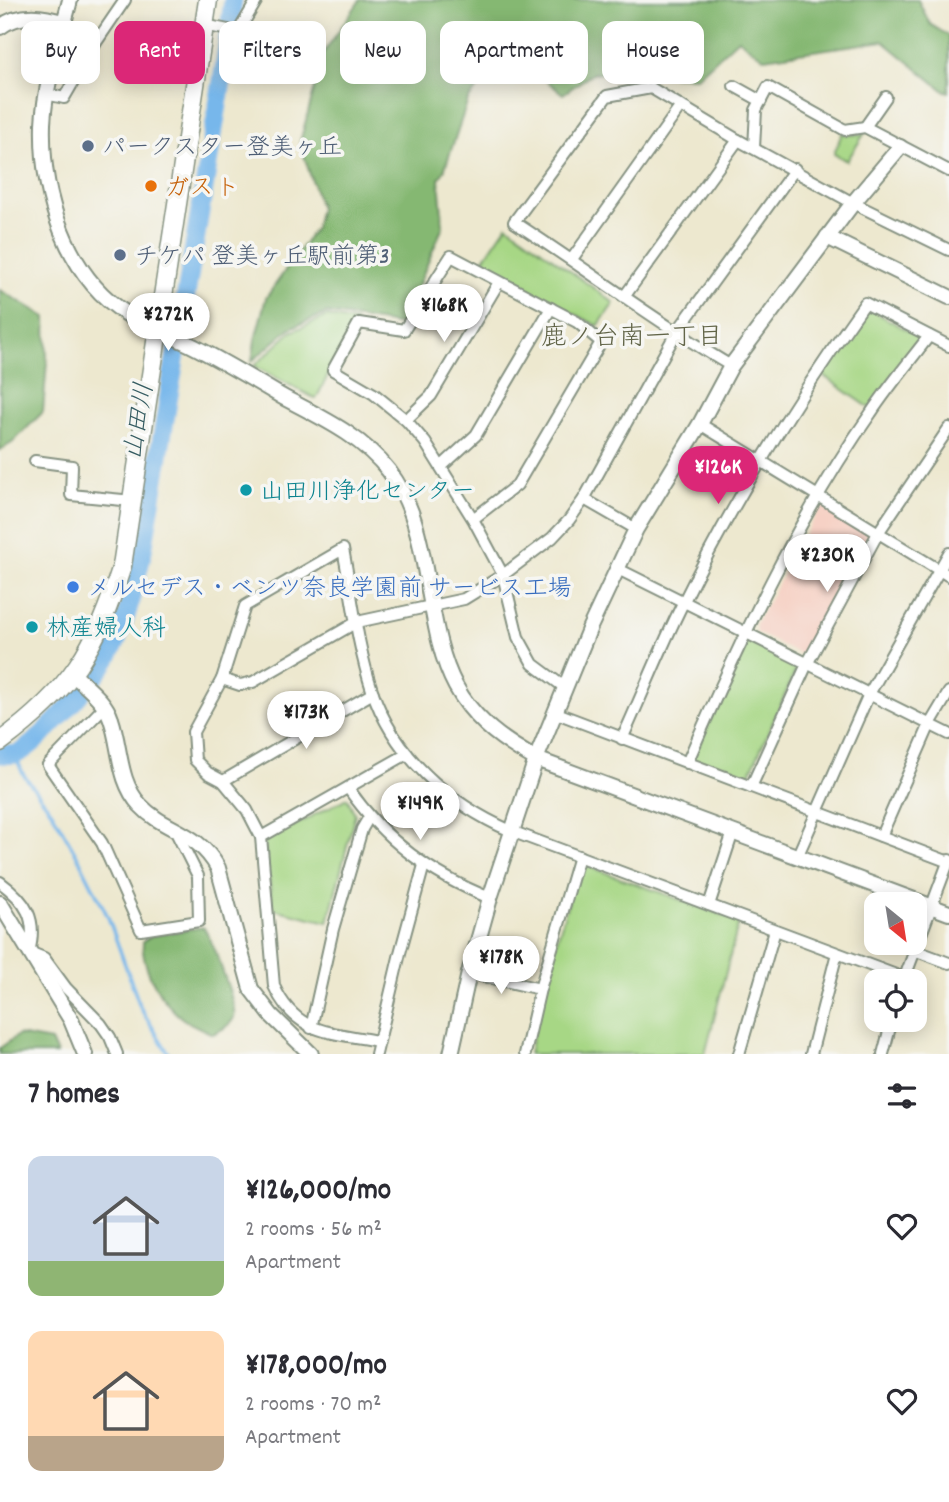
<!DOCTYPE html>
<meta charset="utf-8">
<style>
:root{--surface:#fff;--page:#f2f2f3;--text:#2b2b33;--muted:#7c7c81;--accent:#db2777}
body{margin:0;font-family:Dekko,"Klee One",sans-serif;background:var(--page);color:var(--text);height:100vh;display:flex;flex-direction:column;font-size:26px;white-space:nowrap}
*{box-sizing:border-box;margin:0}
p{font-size:23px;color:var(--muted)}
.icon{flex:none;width:38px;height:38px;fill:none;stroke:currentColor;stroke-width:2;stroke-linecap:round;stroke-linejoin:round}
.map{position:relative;height:1054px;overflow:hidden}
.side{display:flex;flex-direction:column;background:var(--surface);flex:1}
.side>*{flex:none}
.hud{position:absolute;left:21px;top:21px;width:908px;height:63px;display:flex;gap:14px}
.needle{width:46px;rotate:150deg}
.controls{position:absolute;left:864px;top:892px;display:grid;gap:14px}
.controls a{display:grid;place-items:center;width:63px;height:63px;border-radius:14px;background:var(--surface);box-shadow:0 4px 18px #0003;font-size:35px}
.price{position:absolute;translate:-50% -60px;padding:0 16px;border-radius:24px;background:#fff;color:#222;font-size:23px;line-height:46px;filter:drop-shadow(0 2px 4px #0008)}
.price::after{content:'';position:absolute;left:50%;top:42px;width:21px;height:16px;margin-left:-10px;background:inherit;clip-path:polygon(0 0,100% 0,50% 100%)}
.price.current{background:var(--accent);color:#fff}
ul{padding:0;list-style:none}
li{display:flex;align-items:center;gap:21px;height:175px;padding:0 28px}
li span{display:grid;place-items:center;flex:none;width:196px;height:140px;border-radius:14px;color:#555}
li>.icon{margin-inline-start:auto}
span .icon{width:84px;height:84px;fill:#fffc;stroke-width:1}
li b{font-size:30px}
h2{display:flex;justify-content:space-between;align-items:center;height:84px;padding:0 28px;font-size:30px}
.pill{padding:0 24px;border-radius:14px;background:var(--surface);box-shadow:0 4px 18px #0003;font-size:24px;line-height:63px}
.pill.current{background:var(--accent);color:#fff}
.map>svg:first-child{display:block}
.built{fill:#f6d1c5}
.green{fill:#a7d785;stroke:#638a5c;stroke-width:2}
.forest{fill:#85b872;stroke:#527a53;stroke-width:2}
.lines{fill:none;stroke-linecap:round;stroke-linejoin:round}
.stream{stroke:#77b7eb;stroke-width:3.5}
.river{stroke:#77b7eb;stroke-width:19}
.minor-casing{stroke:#869282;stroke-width:14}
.tertiary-casing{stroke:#869282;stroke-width:18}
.trunk-casing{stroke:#869282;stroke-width:21}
.minor{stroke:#fff;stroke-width:10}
.tertiary{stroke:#fff;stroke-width:14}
.trunk{stroke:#fff;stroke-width:18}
.service-dot{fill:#5c6f8a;stroke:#f6f6f2;stroke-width:2.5}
.food-dot{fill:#e8710a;stroke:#f6f6f2;stroke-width:2.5}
.culture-dot{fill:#0f9aa8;stroke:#f6f6f2;stroke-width:2.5}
.shop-dot{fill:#3f7fe0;stroke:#f6f6f2;stroke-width:2.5}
.labels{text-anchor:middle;stroke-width:7;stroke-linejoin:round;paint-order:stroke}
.service-label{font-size:24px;fill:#4e5e75;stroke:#f6f6f2;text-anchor:start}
.food-label{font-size:24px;fill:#c56008;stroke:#f6f6f2;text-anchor:start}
.culture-label{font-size:24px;fill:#0d838f;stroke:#f6f6f2;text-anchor:start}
.shop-label{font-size:24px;fill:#366cbe;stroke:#f6f6f2;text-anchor:start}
.neighbourhood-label{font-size:26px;fill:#626549;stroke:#f6f6f2}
.water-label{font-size:26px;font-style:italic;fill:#355c62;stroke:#f6f6f2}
</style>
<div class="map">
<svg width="949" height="1054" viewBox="0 0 949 1054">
<rect width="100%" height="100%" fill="#f6f6f2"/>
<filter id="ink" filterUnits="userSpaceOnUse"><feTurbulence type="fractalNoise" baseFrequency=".0143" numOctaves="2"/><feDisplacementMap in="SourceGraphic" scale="14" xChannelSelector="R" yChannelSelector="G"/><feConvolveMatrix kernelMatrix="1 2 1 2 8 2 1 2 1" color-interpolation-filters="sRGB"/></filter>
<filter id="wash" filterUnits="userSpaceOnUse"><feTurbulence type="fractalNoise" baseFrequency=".00686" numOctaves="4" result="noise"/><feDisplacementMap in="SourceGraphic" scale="28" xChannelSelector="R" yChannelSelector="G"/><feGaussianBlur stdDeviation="1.57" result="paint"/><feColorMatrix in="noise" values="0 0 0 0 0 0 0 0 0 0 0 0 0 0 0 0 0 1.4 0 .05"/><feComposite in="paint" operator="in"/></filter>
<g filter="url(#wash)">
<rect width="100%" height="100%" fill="#ede8cf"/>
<path class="built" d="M827 506 869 532 870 539 809 651 800 654 757 633 755 625 819 509Z"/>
<g class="green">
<path d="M842 133 848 135 864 134 847 161 834 154Z"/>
<path d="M507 225 614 303 598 326 480 265Z"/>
<path d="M869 309 921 338 870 408 821 374Z"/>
<path d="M327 316 355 322 316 399 254 366 291 332Z"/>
<path d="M748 640 797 668 747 780 691 760Z"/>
<path d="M347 798 355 814 328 922 273 909 264 841Z"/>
<path d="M587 866 739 921 705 1054H529L542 991 578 869Z"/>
</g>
<g class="forest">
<path d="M360 0H918L930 24 949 36V92L943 90 883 41 764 58 738 39 697 77 593 73 563 94 509 51 468 100 444 171 439 179 443 226 402 325 327 313 290 328 252 361 255 340 266 298 315 228 320 207 300 142 325 51Z"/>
<path d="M0 290 46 317 47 361 43 412 12 443 0 450Z"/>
<path d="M203 927C211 936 238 1008 234 1017 231 1026 220 1030 213 1034 203 1029 192 1025 183 1019 162 1003 141 968 143 942L150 936Z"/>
<path d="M18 1035 51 1041 57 1054H0V1048Z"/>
</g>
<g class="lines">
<path class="stream" d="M15 754 23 774 52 812 79 859 108 917 141 1009 169 1054"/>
<path class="river" d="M0 754C5 754 11 755 16 754 35 749 97 676 108 658 126 627 133 589 142 556L224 69 233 0"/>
</g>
</g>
<g filter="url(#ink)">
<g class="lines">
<defs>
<g id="minor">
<path d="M204 25 238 32 257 0"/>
<path d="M734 86 761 101"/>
<path d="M46 94 64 98 97 41 125 0"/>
<path d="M865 127 886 97"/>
<path d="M754 148 756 110 768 87 845 130 865 127 949 171"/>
<path d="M572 259 681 106"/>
<path d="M624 297 738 140"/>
<path d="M731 366C656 322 587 269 514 222L607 96 651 88 738 140 853 203 949 250"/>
<path d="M406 420 431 396 499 282"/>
<path d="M700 424 949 576"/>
<path d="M35 461 72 466 71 495 133 501"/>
<path d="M442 466 476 435 551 308"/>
<path d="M584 499 636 529"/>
<path d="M473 519 517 485 601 342 577 322 451 256 404 330 359 323 333 370 374 394 406 420 425 442 473 519 503 575 518 637 533 664 564 687"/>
<path d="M618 569 949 734"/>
<path d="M222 679 245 606 343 549C352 595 357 645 372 690 394 756 449 804 511 831L904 978"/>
<path d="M105 706 48 765 102 843 141 930 199 921 198 876 175 830"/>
<path d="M554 712 949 862"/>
<path d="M622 739C643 693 661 647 683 603 735 498 797 398 865 303L949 346"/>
<path d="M687 763C738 645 797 518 871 413 889 386 910 361 929 336"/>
<path d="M223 781 373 693"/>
<path d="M751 787 807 664 878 533 949 428"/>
<path d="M348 788C385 841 430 874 490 898"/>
<path d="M881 836 930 724 949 692"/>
<path d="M261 837 407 754"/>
<path d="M797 857 869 694 949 553"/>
<path d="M0 882C26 901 38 919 29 952L44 958 66 988 101 1024 110 1037 117 1054"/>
<path d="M709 905 733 832"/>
<path d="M914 950 949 963"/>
<path d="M469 973 540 989"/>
<path d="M903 982 949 860"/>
<path d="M311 1028 333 929 362 829 369 817"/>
<path d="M378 1041C332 1032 296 1035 274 986L261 837 247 810 223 781 208 773 195 760 193 732 222 679 240 685 253 682 357 622 464 599 503 575 552 538 569 520 584 499 676 333 795 169"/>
<path d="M376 1054 400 953 424 865"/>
<path d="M525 1054 540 989 579 856"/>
<path d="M739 1054 775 930"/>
<path d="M811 1054 837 953"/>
<path d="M883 1054 892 1020"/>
</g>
<g id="tertiary">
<path d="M70 0C60 40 45 82 43 124 41 193 66 276 127 314 146 326 169 334 189 344 221 360 251 378 281 396 320 417 361 435 389 471 409 498 417 526 423 558 442 656 440 707 536 759L949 913"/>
<path d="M0 27C19 13 42 15 64 23"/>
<path d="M827 237 949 297"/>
<path d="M73 674C87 688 105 700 111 719 121 748 118 781 140 805 165 832 197 830 218 868L251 989 271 1015 311 1054"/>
<path d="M0 903 71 1020 85 1054"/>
<path d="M451 1054 469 973 490 898 536 759 590 627 636 529 700 424 731 366 853 203 900 147"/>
</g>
<path id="trunk" d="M0 742C72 689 95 650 122 566L208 0"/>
</defs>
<use href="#minor" class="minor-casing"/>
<use href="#tertiary" class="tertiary-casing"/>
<use href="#trunk" class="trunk-casing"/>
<use href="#minor" class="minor"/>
<use href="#tertiary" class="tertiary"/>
<use href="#trunk" class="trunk"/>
</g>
</g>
<g class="service-dot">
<circle cx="88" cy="146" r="7"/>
<circle cx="120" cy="255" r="7"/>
</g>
<circle class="food-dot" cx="151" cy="186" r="7"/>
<g class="culture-dot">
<circle cx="246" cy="490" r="7"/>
<circle cx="32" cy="627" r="7"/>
</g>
<circle class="shop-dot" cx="73" cy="587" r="7"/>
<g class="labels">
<g class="service-label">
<text x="102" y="154">パークスター登美ヶ丘</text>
<text x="134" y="263">チケパ 登美ヶ丘駅前第3</text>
</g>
<g class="food-label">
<text x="165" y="194">ガスト</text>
</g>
<g class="culture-label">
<text x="260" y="498">山田川浄化センター</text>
<text x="46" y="635">林産婦人科</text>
</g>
<g class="shop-label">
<text x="87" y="595">メルセデス・ベンツ奈良学園前 サービス工場</text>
</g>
<g class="neighbourhood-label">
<text x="632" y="344">鹿ノ台南一丁目</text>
</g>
<g class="water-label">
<text transform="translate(137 421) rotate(-81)" y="9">山田川</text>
</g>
</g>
</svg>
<div class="controls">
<a><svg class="needle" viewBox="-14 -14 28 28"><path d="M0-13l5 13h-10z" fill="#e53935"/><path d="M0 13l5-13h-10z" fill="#7c7c81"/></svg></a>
<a><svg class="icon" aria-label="locate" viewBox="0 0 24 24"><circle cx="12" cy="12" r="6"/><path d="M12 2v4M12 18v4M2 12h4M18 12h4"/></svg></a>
</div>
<b class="price" style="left:444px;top:344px">¥168K</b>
<b class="price" style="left:168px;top:353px">¥272K</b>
<b class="price current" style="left:718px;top:506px">¥126K</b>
<b class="price" style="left:827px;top:594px">¥230K</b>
<b class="price" style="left:306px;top:751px">¥173K</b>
<b class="price" style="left:420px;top:842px">¥149K</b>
<b class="price" style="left:501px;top:996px">¥178K</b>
<div class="hud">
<a class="pill">Buy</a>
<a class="pill current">Rent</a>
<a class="pill">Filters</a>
<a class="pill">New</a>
<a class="pill">Apartment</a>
<a class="pill">House</a>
</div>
</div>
<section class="side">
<h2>7 homes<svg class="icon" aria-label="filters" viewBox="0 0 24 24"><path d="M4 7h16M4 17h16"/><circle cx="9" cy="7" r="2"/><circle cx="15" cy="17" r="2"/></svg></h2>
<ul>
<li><span style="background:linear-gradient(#c9d6e8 75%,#8fb573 0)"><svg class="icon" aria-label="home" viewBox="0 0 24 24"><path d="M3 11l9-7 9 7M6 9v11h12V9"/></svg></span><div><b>¥126,000/mo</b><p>2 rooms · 56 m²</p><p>Apartment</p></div><svg class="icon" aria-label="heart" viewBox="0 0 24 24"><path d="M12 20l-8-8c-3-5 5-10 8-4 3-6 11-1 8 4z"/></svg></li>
<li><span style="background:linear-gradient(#ffd9b3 75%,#b9a48a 0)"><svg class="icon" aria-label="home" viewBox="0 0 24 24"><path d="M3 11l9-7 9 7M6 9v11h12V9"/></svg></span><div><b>¥178,000/mo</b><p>2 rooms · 70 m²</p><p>Apartment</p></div><svg class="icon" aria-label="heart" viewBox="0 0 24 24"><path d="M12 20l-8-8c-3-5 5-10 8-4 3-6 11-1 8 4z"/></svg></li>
</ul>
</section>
